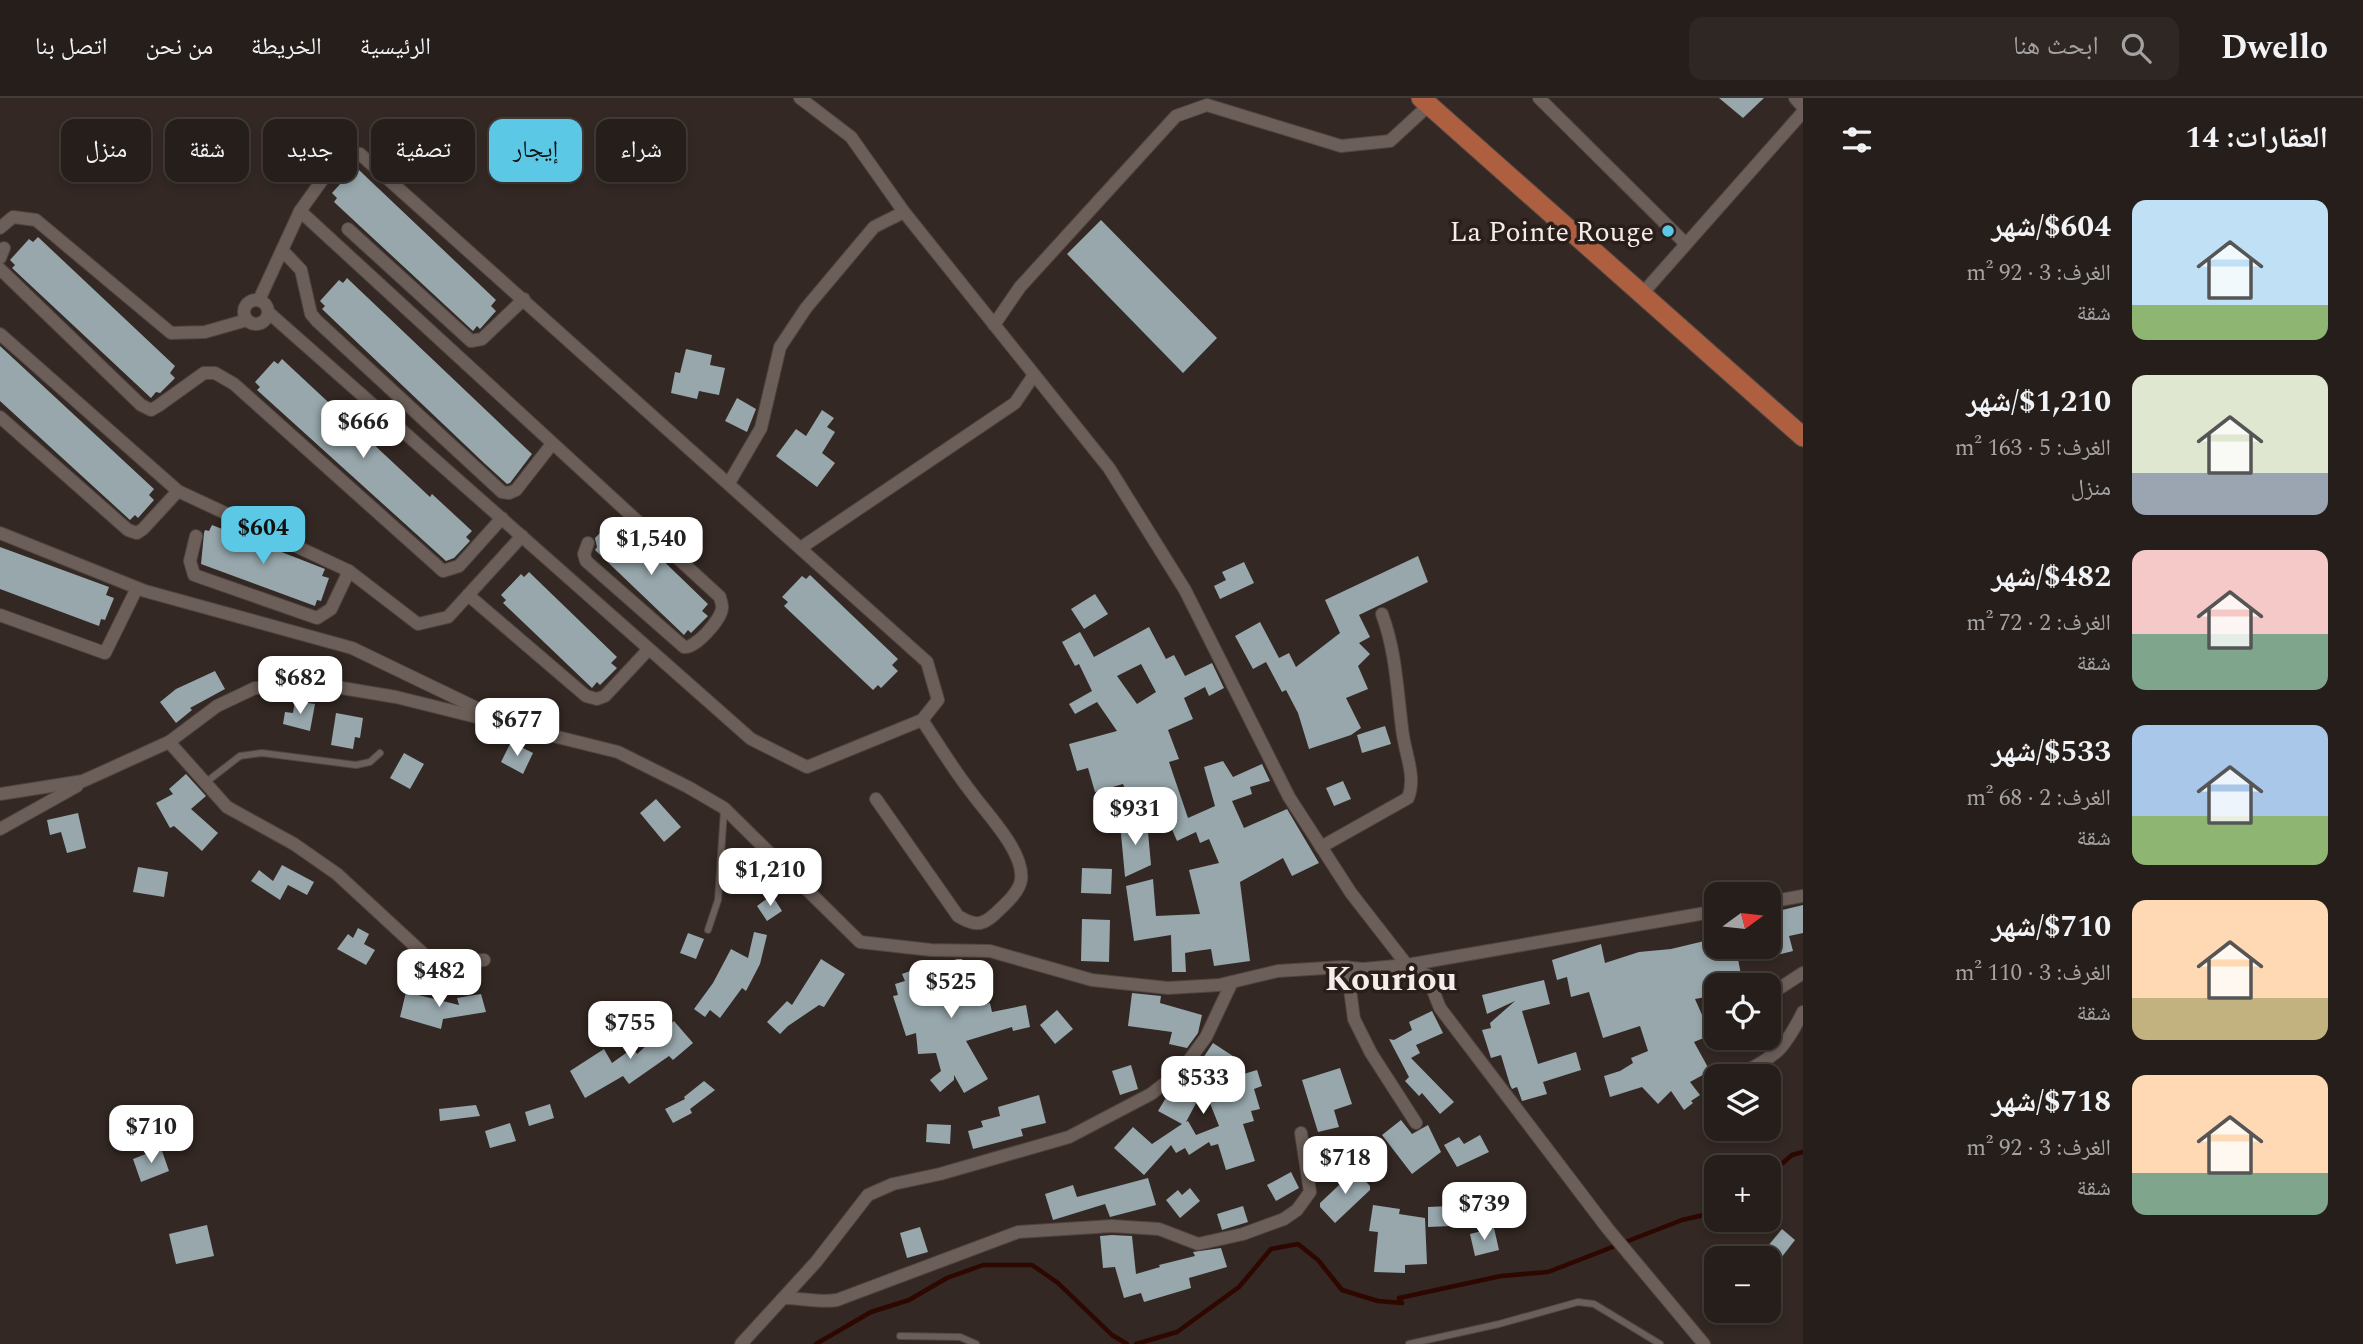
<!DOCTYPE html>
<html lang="ar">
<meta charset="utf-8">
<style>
:root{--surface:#261e1a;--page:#2e2723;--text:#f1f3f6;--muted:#a4a2a2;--line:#423c39;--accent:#5bc8e6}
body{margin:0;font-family:Spectral,"Noto Naskh Arabic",serif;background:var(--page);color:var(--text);direction:rtl;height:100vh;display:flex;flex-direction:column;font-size:26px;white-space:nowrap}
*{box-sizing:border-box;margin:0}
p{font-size:23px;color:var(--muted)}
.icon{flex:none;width:38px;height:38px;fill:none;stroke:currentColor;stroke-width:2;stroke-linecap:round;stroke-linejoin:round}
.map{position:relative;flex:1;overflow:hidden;direction:ltr}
.drawer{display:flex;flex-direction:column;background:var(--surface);width:560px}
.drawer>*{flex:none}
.hud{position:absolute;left:21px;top:21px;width:665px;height:63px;direction:rtl;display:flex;gap:14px}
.needle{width:46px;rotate:75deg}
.controls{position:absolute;left:1704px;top:784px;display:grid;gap:14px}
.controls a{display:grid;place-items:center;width:77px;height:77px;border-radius:14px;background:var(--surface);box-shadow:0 4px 10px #0003,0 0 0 2px var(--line);font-size:35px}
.price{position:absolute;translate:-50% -60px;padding:0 16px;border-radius:14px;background:#fff;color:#222;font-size:23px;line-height:46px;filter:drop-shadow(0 2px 4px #0008)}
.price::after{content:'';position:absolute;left:50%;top:42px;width:21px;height:16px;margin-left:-10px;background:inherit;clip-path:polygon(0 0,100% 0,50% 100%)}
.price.on{background:var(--accent);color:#111}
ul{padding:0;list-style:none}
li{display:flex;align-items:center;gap:21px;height:175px;padding:0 35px}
li span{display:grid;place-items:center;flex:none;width:196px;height:140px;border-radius:14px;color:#555}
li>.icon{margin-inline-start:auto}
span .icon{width:84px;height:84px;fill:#fffc;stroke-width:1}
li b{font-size:30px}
h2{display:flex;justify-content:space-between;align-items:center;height:84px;padding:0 35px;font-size:30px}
.tag{padding:0 24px;border-radius:14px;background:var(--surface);box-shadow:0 4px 10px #0003,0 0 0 2px var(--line);font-size:24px;line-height:63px}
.tag.on{background:var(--accent);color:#111}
header{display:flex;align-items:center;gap:42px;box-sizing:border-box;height:98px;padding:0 35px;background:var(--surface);border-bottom:2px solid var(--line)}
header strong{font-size:33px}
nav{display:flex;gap:38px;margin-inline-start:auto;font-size:24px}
.search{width:490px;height:63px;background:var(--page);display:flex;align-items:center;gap:18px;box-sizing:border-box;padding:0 24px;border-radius:14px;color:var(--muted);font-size:26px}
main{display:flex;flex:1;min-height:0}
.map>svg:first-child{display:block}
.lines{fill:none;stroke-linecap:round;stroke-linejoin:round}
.stream{stroke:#2d0700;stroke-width:4.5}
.building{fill:#97a7ac;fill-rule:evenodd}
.service-casing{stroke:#4f4541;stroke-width:8}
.minor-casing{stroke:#4f4541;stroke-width:14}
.primary-casing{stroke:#4f4541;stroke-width:21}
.service{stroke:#6c5e59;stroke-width:6}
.minor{stroke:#6c5e59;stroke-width:12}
.primary{stroke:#ad5f40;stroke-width:19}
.poi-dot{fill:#5bc8e6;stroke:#291e1a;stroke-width:2.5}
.labels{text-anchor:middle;stroke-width:7;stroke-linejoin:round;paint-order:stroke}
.poi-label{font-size:28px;fill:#f5edea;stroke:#291e1a;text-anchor:end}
.district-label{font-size:35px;font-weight:bold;fill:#f5edea;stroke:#291e1a}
</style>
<header>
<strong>Dwello</strong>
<div class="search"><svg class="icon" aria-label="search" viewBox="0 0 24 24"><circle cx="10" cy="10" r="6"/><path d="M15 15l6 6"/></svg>ابحث هنا</div>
<nav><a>الرئيسية</a><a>الخريطة</a><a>من نحن</a><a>اتصل بنا</a></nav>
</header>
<main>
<section class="drawer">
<h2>العقارات: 14<svg class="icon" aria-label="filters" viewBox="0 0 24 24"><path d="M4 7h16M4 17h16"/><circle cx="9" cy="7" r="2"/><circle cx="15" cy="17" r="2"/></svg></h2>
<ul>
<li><span style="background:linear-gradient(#bfe0f5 75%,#8fb573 0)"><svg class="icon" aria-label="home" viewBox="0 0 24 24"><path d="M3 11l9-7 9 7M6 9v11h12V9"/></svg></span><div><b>$604/شهر</b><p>الغرف: 3 · 92 m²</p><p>شقة</p></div></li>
<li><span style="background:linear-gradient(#dfe7d0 70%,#9aa5b1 0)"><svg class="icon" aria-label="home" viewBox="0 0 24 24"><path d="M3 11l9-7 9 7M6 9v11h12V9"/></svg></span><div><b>$1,210/شهر</b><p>الغرف: 5 · 163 m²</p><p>منزل</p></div></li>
<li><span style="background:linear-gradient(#f6c9c9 60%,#7fa58c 0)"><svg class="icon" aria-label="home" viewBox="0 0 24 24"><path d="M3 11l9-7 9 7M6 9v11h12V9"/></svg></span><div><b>$482/شهر</b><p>الغرف: 2 · 72 m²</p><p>شقة</p></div></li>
<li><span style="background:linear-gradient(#a9c7e8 65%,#8fb573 0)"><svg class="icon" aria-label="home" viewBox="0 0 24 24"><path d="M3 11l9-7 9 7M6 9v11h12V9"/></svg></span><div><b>$533/شهر</b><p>الغرف: 2 · 68 m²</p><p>شقة</p></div></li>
<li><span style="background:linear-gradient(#ffd9b3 70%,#c2b280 0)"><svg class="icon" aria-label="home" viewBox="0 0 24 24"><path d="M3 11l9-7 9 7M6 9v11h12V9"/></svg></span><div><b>$710/شهر</b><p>الغرف: 3 · 110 m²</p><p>شقة</p></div></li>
<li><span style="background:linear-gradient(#ffd9b3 70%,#7fa58c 0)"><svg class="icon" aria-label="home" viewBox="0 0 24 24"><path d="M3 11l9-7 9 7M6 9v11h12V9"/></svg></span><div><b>$718/شهر</b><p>الغرف: 3 · 92 m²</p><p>شقة</p></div></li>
</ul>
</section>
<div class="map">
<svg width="1803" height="1246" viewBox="0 0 1803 1246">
<rect width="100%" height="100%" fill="#332823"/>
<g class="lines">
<g class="stream">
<path d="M1769 1077 1792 1057 1803 1054"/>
<path d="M816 1246 871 1214 909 1202 947 1180 983 1167H1032L1058 1185 1112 1237 1127 1246"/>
<path d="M1136 1246 1177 1234 1239 1189 1271 1151 1298 1146 1318 1162 1342 1192 1378 1203 1402 1205 1399 1200 1501 1178 1548 1174 1682 1122 1717 1114"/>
</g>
</g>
<g class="building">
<path d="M1719 0H1764L1743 20Z"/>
<path d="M359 72 496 202 491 208 496 213 480 231 477 228 473 233 334 104 337 100 332 95 351 74 354 77Z"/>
<path d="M1101 122 1217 240 1183 275 1067 156Z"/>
<path d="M38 139 175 268 170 275 175 280 160 295 156 294 151 300 12 170 15 167 10 162 29 141 33 144Z"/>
<path d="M347 180 532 356 510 385 507 386 484 365 322 211 325 208 320 203 339 182 343 185Z"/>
<path d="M0 248 154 391 149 397 154 402 138 420 135 417 130 422 0 303Z"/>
<path d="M686 251 712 257 710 267 725 270 719 297 699 293 697 301 671 295 675 274 680 275Z"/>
<path d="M282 261 430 399 432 396 472 433 466 439 470 443 454 460 446 463 257 292 260 289 255 284 274 263 278 266Z"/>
<path d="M737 300 756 311 747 334 725 323Z"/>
<path d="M822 312 834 320 827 329 835 334 822 355 835 365 817 389 776 358 796 331 806 338Z"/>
<path d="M620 421 708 506 702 513 708 518 691 535 688 532 684 537 595 452 597 449 595 440 612 423 615 426Z"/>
<path d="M212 427 325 471 322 478 329 480 321 503 317 502 315 508 201 466 204 435 205 432 209 433Z"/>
<path d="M0 449 109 489 106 497 114 500 105 522 101 521 99 528 0 491Z"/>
<path d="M1418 458 1428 484 1359 517 1370 539 1359 545 1370 556 1358 568 1368 591 1346 600 1361 630 1351 637 1309 651 1298 615 1286 592 1282 594 1266 564 1253 571 1235 538 1260 524 1279 560 1289 555 1296 569 1340 535 1325 502Z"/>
<path d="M1244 464 1254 485 1220 501 1214 488 1226 482 1222 474Z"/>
<path d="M529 474 617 559 611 565 617 570 600 587 597 584 592 590 503 505 506 502 501 497 521 476 524 479Z"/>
<path d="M810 477 898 561 892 567 898 573 881 590 878 587 873 592 784 508 788 504 782 499 802 478 806 481Z"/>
<path d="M1095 496 1108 516 1084 531 1071 511Z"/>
<path d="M1149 529 1166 561 1174 557 1185 578 1212 565 1224 590 1209 598 1205 589 1184 600 1193 621 1168 632 1179 661 1169 664 1188 720 1215 708 1204 669 1223 663 1233 679 1262 666 1270 683 1250 689 1252 696 1232 703 1244 730 1287 711 1319 765 1292 778 1283 760 1240 784 1250 863 1214 868 1211 851 1196 853 1185 855 1186 874H1172L1171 837 1134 843 1126 788 1153 781 1156 818 1200 816 1189 772 1219 765 1209 741 1200 745 1196 734 1177 743 1168 722 1164 723 1151 690 1128 699 1123 686 1095 694 1088 670 1077 673 1069 646 1117 633 1097 604 1075 616 1069 606 1092 593 1079 566 1075 568 1062 544 1080 534 1094 559ZM1141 566 1156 594 1137 606 1117 578Z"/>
<path d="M215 573 225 591 190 610 192 612 176 625 160 604 176 591Z"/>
<path d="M295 603 315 606 310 633 283 626 285 614 293 615Z"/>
<path d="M336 615 363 620 360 640 355 639 353 651 331 647Z"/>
<path d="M1385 628 1391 646 1362 655 1357 637Z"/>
<path d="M511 644 533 655 523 676 501 664Z"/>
<path d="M404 655 424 666 410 691 390 680Z"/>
<path d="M186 676 206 698 191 711 218 735 202 753 174 728 170 730 156 705 173 696 169 691Z"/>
<path d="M1343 683 1351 701 1334 708 1326 690Z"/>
<path d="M656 701 681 729 664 744 640 715Z"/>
<path d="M78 715 86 750 67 755 61 734 50 737 47 722Z"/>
<path d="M1147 723 1151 767 1125 779 1120 725Z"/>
<path d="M282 767 314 784 307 797 288 787 280 802 251 783 259 772 273 783Z"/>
<path d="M138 769 168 774 164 799 133 794Z"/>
<path d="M1082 770 1112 771 1111 796 1081 795Z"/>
<path d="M772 797 782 813 767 823 757 808Z"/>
<path d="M1803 807V835L1789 838 1793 853 1769 859V853L1738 861 1743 887H1717V897L1695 901 1711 937 1694 944 1710 973 1690 984 1700 997 1691 1003 1693 1005 1684 1012 1671 993 1658 1006 1642 989 1610 999 1604 978 1620 973 1633 965 1631 960 1648 953 1640 928 1603 940 1589 894 1571 899 1567 879 1557 882 1552 862 1601 846 1605 865 1639 854 1671 851 1717 840V849H1769V815Z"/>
<path d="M1082 821 1110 822 1109 864 1081 863Z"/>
<path d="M358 830 369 836 364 846 375 852 366 867 337 851 348 836 353 840Z"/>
<path d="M754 834 767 837 760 866 746 893 742 890 720 920 710 912 705 919 694 911 713 885 731 851 748 860Z"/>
<path d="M688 835 704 841 696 861 680 855Z"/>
<path d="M821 861 845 876 824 909 819 907 788 928 780 936 767 924 787 903 792 907Z"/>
<path d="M957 861H962L979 908 990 905 992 914 1026 907 1030 929 1013 933 1012 929 966 943 988 981 964 995 954 977V982L940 994 930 982 941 973 936 955 918 956 916 935 906 938 893 898 898 897 895 886 905 883 902 876 932 865 934 870Z"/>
<path d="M1544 882 1550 906 1522 913 1538 966 1576 954 1581 972 1543 984 1547 996 1522 1003 1517 989 1512 991 1510 987 1501 957 1491 960 1482 932 1491 930 1490 925 1515 903 1487 916 1482 897Z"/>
<path d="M406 894 459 907 457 900 481 896 486 914 443 921 441 931 400 919Z"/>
<path d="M1132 895 1161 898 1160 905 1202 917 1198 935 1187 950 1169 946 1172 934 1128 928Z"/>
<path d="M1057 912 1073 931 1055 946 1040 927Z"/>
<path d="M1432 913 1443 935 1416 947 1420 955 1411 960 1454 1004 1440 1016 1422 995 1419 998 1405 983 1409 979 1389 941 1394 942 1412 932 1409 924Z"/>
<path d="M674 923 693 945 673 962 669 958 629 986 623 978 585 1000 570 973 604 951 612 965 633 950 637 956Z"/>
<path d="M1213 945 1239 962 1231 963 1217 984 1257 972 1262 988 1254 991 1260 1011 1251 1013 1254 1023 1243 1026 1255 1063 1226 1072 1218 1046 1211 1048 1209 1044 1189 1057 1185 1050 1176 1055 1171 1047 1144 1077 1114 1050 1133 1029 1152 1046 1182 1026 1158 1013 1170 993 1177 987 1183 990ZM1204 990 1219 1028 1196 1037 1188 1023 1186 1024Z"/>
<path d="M1131 967 1138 991 1120 997 1112 973Z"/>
<path d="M1340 970 1352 1006 1334 1012 1339 1029 1318 1034 1302 982Z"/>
<path d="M704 983 715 992 690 1011 692 1015 673 1025 665 1011 685 1001 684 999Z"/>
<path d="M1039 997 1046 1025 1021 1031 1023 1038 973 1051 968 1033 983 1029 981 1023 1000 1018 998 1009Z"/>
<path d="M550 1006 554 1020 529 1028 525 1014Z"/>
<path d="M476 1007 480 1018 440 1023 439 1011Z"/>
<path d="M1401 1022 1412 1036 1428 1027 1441 1054 1412 1076 1382 1037Z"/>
<path d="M510 1025 516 1043 490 1050 485 1033Z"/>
<path d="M927 1026 951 1027 950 1046 926 1044Z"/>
<path d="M1480 1037 1489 1054 1457 1069 1444 1047 1459 1039 1464 1046Z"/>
<path d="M161 1050 169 1073 141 1084 133 1061Z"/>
<path d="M1355 1072 1370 1088V1092L1335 1125 1320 1109V1105Z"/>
<path d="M1291 1074 1299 1090 1276 1103 1267 1087Z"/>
<path d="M1148 1080 1156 1107 1110 1119 1105 1106 1053 1122 1045 1096 1073 1087 1077 1099Z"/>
<path d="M1190 1090 1200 1103 1180 1120 1166 1102 1178 1092 1182 1097Z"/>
<path d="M1373 1107 1400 1111 1399 1116 1425 1120 1427 1166 1405 1167V1175L1374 1174 1378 1134 1369 1133Z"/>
<path d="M1243 1108 1248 1124 1222 1132 1217 1116Z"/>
<path d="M1451 1108V1128L1428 1129V1109Z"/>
<path d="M207 1127 214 1158 176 1166 169 1136Z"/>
<path d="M920 1129 928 1154 907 1160 900 1135Z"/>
<path d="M1494 1130 1499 1152 1475 1158 1470 1136Z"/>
<path d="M1782 1131 1795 1142 1781 1160 1767 1149Z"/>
<path d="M1112 1137 1132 1138 1136 1176 1160 1169 1159 1167 1195 1158 1193 1154 1221 1150 1227 1169 1189 1180 1191 1190 1144 1204 1141 1195 1124 1200 1115 1169 1103 1170 1100 1138Z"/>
</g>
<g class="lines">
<defs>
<g id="service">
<path d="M205 685 240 658 262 655 356 667 370 664 380 655"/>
<path d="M708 832 718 802 724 712"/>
<path d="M900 1238 960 1239 976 1246"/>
<path d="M1409 1246 1499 1226 1578 1204 1594 1206 1660 1246"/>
</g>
<g id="minor">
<path d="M800 0 851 39 904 114 1109 370 1185 492 1289 699 1351 795 1407 867 1427 877 1440 910 1608 1131 1704 1246"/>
<path d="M1539 0 1686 146"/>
<path d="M1795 0 1803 9"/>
<path d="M300 113 720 499C720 501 723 508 722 510 721 522 695 551 684 549L586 463 584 456 588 445"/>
<path d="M0 130 13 119 36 122 171 235 205 234 247 222"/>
<path d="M348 131 471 243 482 241 524 201"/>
<path d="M282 152 301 172 311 216 317 223 502 394 509 395 516 392 552 346"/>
<path d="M0 160 4 150"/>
<path d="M0 171 141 307 151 312 158 308 204 275H215L234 286 443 473 459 468 502 420"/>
<path d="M1642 196 1803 14"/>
<path d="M259 202 300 113 343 53 360 56 927 564 938 602 922 622 807 669 751 641 268 214"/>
<circle cx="256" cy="214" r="12"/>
<path d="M994 227 1020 189 1176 18 1207 7 1341 48 1390 43 1429 7"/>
<path d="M0 236 178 393 349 473 418 526 448 519 522 438"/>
<path d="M0 319 128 432 137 435 143 431 178 393"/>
<path d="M729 385 761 330 780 249 806 210 874 129 904 114"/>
<path d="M0 435 145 493 352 550 487 615"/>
<path d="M196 438 190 463 194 477 317 520 331 511 349 473"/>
<path d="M802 449 1015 305 1034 277"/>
<path d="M468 497 586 598 597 601 605 598 648 552"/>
<path d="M0 517 105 555 137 490"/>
<path d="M169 644 227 709 294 746 337 776 429 861 443 866 484 862"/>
<path d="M0 696 83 683 169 644 217 608 255 590 336 589 396 599 618 654 688 689 724 710 860 844 931 852 990 853 1092 882 1168 890 1219 887 1278 873 1342 869 1363 871 1407 867 1717 813"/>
<path d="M876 701 958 818C973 827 981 829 995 816 1004 807 1019 795 1021 782 1025 754 986 715 971 694 953 671 938 646 922 622"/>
<path d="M0 731 77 688"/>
<path d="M1321 749 1408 700C1417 678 1404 654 1402 630 1397 591 1396 554 1382 516"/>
<path d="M1769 804 1803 798"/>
<path d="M1347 869 1354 921 1371 955 1416 1025"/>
<path d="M1769 897 1803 875"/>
<path d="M1743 975C1779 956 1784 951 1803 914"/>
<path d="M783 1200C802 1200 820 1205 837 1202L1018 1134 1112 1128 1159 1131 1198 1146 1243 1136 1284 1121 1297 1112 1310 1094 1301 1035"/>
<path d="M741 1246 816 1164 868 1097 893 1086 940 1076 1069 1039 1151 996 1182 972 1206 939 1232 884"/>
</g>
<path id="primary" d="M1421 0 1803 339"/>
</defs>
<use href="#service" class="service-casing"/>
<use href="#minor" class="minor-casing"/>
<use href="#primary" class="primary-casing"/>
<use href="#service" class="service"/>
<use href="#minor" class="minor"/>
<use href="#primary" class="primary"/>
</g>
<circle class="poi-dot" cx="1668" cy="133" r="7"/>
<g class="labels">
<g class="poi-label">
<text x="1654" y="143">La Pointe Rouge</text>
</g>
<g class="district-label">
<text x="1391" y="892">Kouriou</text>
</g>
</g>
</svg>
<div class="controls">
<a><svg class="needle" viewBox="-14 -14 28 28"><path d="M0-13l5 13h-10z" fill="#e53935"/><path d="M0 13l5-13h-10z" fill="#a4a2a2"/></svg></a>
<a><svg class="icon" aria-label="locate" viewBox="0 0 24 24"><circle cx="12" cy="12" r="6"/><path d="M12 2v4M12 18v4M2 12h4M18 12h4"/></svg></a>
<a><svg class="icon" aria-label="layers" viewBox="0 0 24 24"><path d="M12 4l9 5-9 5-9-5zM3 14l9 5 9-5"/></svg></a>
<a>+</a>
<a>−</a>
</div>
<b class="price" style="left:363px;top:362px">$666</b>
<b class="price on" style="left:263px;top:468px">$604</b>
<b class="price" style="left:651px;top:479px">$1,540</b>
<b class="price" style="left:300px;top:618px">$682</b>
<b class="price" style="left:517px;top:660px">$677</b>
<b class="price" style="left:1135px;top:749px">$931</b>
<b class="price" style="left:770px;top:810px">$1,210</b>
<b class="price" style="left:439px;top:911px">$482</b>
<b class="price" style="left:951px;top:922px">$525</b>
<b class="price" style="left:630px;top:963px">$755</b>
<b class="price" style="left:1203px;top:1018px">$533</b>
<b class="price" style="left:151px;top:1067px">$710</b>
<b class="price" style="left:1345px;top:1098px">$718</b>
<b class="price" style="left:1484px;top:1144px">$739</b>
<div class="hud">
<a class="tag">شراء</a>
<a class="tag on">إيجار</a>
<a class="tag">تصفية</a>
<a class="tag">جديد</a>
<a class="tag">شقة</a>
<a class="tag">منزل</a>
</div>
</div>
</main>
